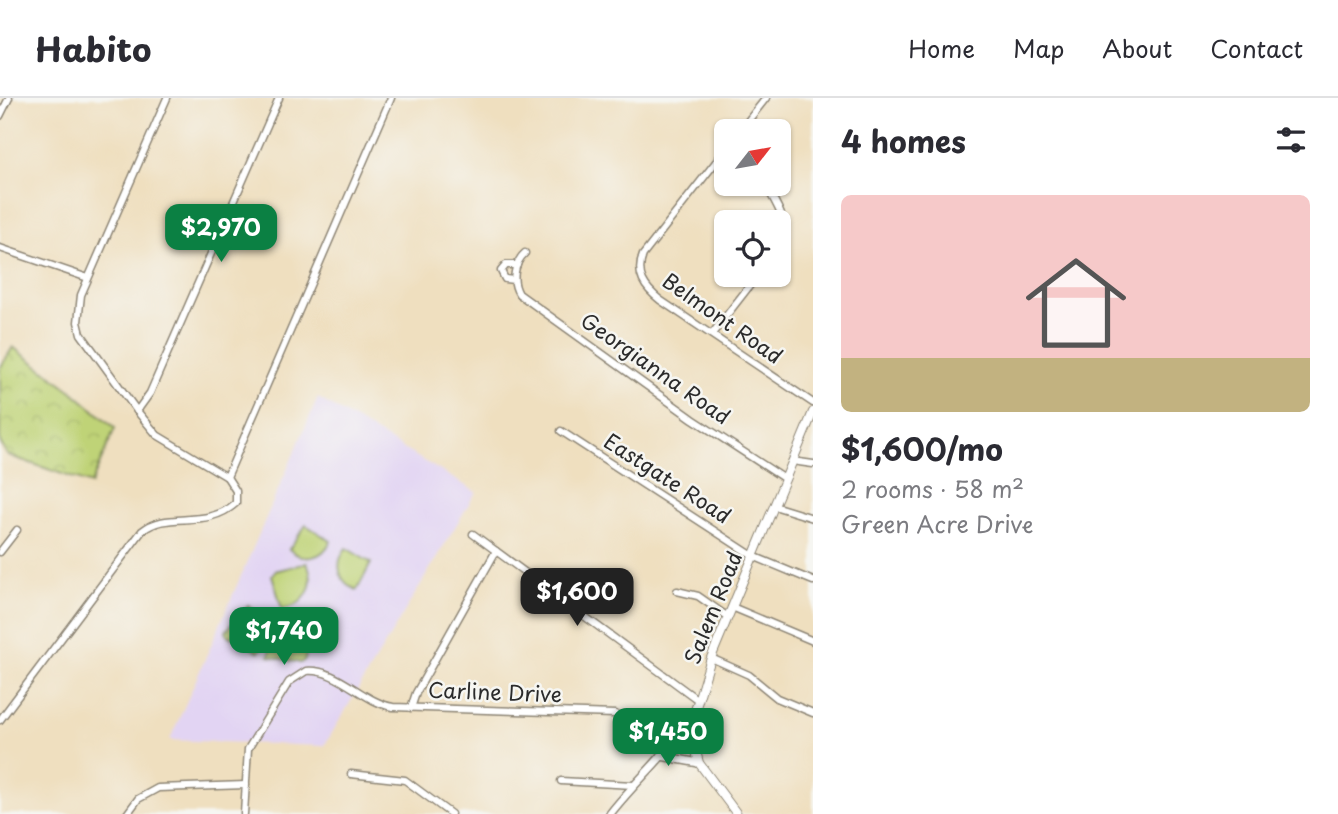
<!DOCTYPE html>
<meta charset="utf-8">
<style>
:root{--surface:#fff;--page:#f2f2f3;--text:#2b2b33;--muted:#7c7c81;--line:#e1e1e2;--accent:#0b8043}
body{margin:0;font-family:"Playpen Sans",sans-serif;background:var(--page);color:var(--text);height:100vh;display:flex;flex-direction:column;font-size:26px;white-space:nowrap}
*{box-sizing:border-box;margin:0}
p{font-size:23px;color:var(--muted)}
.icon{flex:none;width:38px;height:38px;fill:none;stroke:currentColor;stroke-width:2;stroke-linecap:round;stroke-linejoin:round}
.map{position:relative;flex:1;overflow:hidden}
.panel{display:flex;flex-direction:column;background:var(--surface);width:525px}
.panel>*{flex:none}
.needle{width:46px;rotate:59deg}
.tools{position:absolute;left:714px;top:21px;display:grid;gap:14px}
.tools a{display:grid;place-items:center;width:77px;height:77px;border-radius:10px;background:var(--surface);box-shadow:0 2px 5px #0004;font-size:35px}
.price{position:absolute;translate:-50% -60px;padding:0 16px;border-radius:14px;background:var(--accent);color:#fff;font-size:23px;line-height:46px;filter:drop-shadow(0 2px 4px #0008)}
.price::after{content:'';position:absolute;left:50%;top:42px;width:21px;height:16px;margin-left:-10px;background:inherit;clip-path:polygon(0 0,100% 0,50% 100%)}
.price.active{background:#222;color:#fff}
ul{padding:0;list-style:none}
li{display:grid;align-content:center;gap:14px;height:371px;padding:0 28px}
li+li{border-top:2px solid var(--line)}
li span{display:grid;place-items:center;height:217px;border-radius:10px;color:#555}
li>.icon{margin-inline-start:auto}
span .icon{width:126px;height:126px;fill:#fffc;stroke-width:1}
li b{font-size:30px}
h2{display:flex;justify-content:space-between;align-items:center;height:84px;padding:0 28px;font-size:30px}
header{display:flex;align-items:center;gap:42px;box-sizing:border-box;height:98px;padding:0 35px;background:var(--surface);border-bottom:2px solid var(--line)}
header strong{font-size:33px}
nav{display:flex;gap:38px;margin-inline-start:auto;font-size:24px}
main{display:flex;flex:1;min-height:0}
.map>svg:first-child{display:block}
.built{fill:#e2d4f3}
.grass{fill:#bfd377;stroke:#757f51;stroke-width:2}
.park{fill:url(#park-crowns);stroke:#757f51;stroke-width:2}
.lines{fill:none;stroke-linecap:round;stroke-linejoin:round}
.minor-casing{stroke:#8d8575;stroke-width:9}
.tertiary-casing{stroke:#8d8575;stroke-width:10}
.secondary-casing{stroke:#8d8575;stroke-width:10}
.minor{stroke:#fff;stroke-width:6}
.tertiary{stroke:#fff;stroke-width:7}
.secondary{stroke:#fff;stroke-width:8}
.labels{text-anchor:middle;stroke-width:5;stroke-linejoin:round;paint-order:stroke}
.street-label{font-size:21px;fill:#2b2b2b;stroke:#f6f6f2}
</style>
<header>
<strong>Habito</strong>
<nav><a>Home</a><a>Map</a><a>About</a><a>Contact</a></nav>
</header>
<main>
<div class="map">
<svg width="813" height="716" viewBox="0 0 813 716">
<defs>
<pattern id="park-crowns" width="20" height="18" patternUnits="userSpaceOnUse" patternTransform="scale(1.75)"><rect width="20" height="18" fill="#bfd377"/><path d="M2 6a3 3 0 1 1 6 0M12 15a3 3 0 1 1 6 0" fill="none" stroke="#a4b567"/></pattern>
</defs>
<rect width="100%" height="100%" fill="#f6f6f2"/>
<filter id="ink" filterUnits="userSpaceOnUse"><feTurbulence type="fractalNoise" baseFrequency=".0143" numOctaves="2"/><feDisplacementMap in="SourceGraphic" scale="14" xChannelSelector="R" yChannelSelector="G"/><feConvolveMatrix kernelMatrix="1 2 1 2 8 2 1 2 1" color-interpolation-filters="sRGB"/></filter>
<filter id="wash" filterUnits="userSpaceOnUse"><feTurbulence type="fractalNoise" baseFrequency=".00686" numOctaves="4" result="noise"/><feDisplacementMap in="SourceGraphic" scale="28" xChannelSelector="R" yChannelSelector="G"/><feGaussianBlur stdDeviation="1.57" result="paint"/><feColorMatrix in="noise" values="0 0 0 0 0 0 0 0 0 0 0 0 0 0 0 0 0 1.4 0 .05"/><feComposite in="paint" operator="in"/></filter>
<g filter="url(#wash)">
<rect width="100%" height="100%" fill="#efdfbf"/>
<path class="built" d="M318 300 476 394 324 648 170 642Z"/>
<g class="grass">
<path d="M306 427 331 443C322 461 304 465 289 451Z"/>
<path d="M346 450 371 465 357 492C338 484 334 466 346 450Z"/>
<path d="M307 465C317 487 306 508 282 511L272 477 275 473Z"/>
<path d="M248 507C267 517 272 537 259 554L227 537 226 533Z"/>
<path d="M295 525 310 527 305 562 300 565 269 558 275 536Z"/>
</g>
<path class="park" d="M13 249 72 293 115 330 91 386 7 357 0 344V270Z"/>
</g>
<g filter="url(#ink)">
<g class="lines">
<defs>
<g id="minor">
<path d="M0 18 9 0"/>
<path d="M740 33 766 0"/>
<path d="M726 51 643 157C635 177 645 190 660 202L813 305"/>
<path d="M765 86C776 106 793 128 779 150"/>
<path d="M0 150 88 180"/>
<path d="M525 155C514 165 511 183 519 196L693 321 785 381"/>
<path d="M514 182 505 181 501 173 506 167H517"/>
<path d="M712 236 758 177"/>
<path d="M137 313 150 295 279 0"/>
<path d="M561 333 753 458 813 483"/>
<path d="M792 363 813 366"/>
<path d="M227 379 391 0"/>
<path d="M774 408 813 420"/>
<path d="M473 436 698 602"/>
<path d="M0 454 17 432"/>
<path d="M677 493 698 498 728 519"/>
<path d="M732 509 813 543"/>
<path d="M711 560 749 577 777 600 813 615"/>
<path d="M411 610 416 595 496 453"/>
<path d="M0 622 142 433C168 411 205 433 236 405V393L227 379 157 337 137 313 81 236 78 224 81 197 167 0"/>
<path d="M351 676 405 682 451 716"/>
<path d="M561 683 633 687"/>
<path d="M127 716 138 701 158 690 246 687"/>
<path d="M244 716 248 651 289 584 306 573C338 570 362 604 393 609L615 616 635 627 666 653"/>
</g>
<g id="tertiary">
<path d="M661 658 699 665"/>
<path d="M610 716C636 682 674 651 693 614"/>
</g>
<path id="secondary" d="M737 716 699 665 693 641 694 616 711 560 813 314"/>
</defs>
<use href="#minor" class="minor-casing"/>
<use href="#tertiary" class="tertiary-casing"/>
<use href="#secondary" class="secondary-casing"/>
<use href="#minor" class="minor"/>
<use href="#tertiary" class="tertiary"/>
<use href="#secondary" class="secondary"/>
</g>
</g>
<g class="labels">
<g class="street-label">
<text transform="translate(722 221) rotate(35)" y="7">Belmont Road</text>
<text transform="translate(655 271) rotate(35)" y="7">Georgianna Road</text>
<text transform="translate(667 381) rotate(33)" y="7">Eastgate Road</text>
<text transform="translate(714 510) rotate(-68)" y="7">Salem Road</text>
<text transform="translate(495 595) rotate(2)" y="7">Carline Drive</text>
</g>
</g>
</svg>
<div class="tools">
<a><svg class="needle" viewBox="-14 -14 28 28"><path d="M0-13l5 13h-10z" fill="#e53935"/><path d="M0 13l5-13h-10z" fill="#7c7c81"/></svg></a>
<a><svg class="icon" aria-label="locate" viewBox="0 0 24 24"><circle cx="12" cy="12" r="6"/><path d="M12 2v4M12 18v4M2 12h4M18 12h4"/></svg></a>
</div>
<b class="price" style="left:221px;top:166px">$2,970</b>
<b class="price active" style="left:577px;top:530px">$1,600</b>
<b class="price" style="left:284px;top:569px">$1,740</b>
<b class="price" style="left:668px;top:670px">$1,450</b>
</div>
<section class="panel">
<h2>4 homes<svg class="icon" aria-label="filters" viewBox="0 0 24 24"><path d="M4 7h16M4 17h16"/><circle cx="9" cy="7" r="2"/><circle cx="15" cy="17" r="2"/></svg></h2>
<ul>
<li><span style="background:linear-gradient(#f6c9c9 75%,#c2b280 0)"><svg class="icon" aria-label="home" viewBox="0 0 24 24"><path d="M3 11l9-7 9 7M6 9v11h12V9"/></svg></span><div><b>$1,600/mo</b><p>2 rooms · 58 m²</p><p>Green Acre Drive</p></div></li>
</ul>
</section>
</main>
